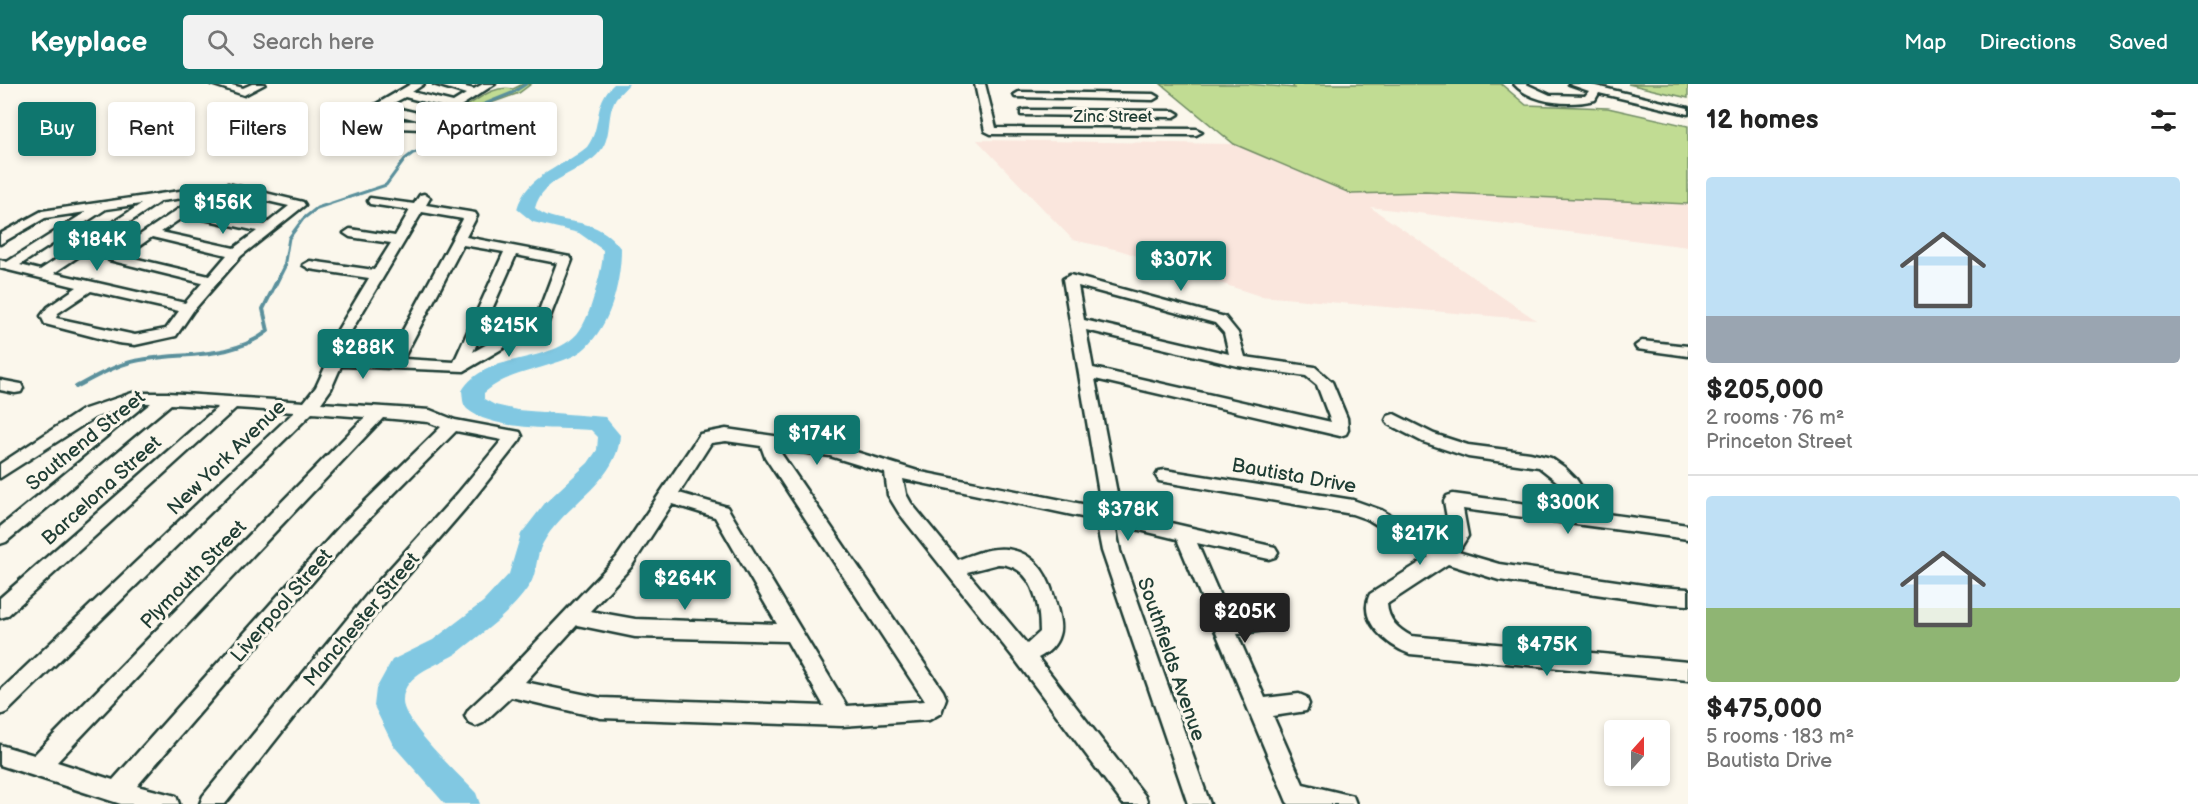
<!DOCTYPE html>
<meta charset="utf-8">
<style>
:root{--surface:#fff;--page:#f2f2f2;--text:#222;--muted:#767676;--line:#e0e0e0;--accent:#0f766e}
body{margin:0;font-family:"Balsamiq Sans",sans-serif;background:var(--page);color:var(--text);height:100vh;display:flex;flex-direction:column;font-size:22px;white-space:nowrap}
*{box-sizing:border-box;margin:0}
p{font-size:20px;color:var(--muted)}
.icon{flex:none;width:33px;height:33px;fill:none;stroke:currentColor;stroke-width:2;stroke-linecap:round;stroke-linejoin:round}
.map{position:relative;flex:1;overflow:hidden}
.drawer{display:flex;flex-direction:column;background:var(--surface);width:510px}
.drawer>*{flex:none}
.guide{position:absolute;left:18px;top:18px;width:570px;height:54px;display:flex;gap:12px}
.needle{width:39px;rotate:21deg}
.tools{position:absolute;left:1604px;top:636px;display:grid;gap:12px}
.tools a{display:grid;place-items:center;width:66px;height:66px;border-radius:6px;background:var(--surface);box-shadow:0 3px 9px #0003;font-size:30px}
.price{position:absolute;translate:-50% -51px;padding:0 14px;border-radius:6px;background:var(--accent);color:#fff;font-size:20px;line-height:39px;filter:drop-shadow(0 2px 3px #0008)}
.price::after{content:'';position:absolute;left:50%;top:36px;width:18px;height:14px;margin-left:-9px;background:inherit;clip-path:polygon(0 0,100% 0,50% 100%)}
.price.on{background:#222;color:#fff}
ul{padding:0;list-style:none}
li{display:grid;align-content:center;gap:12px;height:318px;padding:0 18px}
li+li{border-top:2px solid var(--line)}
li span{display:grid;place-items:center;height:186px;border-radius:6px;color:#555}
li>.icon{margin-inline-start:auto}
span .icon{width:108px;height:108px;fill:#fffc;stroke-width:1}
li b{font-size:26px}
h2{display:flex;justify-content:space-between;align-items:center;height:72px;padding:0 18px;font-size:26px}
.pill{padding:0 21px;border-radius:6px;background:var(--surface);box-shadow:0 3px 9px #0003;font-size:21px;line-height:54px}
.pill.on{background:var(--accent);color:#fff}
header{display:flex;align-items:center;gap:36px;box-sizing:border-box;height:84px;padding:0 30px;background:var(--accent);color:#fff}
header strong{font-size:28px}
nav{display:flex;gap:33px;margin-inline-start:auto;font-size:21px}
.search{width:420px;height:54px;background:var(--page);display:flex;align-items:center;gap:15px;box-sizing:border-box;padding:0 21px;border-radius:6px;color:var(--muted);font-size:22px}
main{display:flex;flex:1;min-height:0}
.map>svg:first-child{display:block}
.built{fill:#fae6dd}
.green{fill:#c1dc93;stroke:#708c64;stroke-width:1.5}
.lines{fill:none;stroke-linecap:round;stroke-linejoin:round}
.stream-far1{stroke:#5a909c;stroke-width:3}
.stream{stroke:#5a909c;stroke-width:4}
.river{fill:#81c8e2;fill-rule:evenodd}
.minor-casing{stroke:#1f3d34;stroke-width:5}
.minor{fill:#fbf7ec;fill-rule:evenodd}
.labels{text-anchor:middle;stroke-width:6;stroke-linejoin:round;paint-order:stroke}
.far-street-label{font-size:16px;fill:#1f3d34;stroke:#fbf7ec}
.street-label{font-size:20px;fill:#1f3d34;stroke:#fbf7ec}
</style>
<header>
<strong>Keyplace</strong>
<div class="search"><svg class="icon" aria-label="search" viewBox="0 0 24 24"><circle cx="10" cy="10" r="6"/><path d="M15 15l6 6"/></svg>Search here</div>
<nav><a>Map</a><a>Directions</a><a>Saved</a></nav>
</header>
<main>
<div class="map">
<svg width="1688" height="720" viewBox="0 0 1688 720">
<rect width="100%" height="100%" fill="#fbf7ec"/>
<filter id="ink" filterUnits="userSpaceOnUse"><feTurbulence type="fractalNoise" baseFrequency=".0167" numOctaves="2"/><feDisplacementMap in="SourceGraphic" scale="12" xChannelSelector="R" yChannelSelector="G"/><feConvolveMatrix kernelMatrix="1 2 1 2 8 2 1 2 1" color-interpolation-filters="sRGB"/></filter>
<g filter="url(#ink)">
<path class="built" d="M977 56 1234 60 1352 110 1425 108 1688 120V163L1370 123 1536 236 1260 212 1119 166 1073 156Z"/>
<g class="green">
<path d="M523 0H531L519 9 480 23C482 43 476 55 455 53L469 35 467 22C481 13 495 1 513 5Z"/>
<path d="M1161 0H1247L1294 4 1292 0H1501L1526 21 1608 24 1688 42V120L1425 108 1352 110 1234 60Z"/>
<path d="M1628 0H1688V14Z"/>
</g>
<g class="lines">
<path class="stream-far1" d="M284 183 289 154 303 135 317 124 386 101 405 75 413 69 462 55 468 48 473 38 475 24 512 9 526 0"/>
<path class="stream" d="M76 303C93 294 111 283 131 278 176 267 229 278 268 247L263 225 285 181"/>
<path class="river" d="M614 0H629C625 5 620 9 616 14 605 32 614 54 597 71 577 90 543 94 535 124 560 145 595 128 621 165 621 195 612 236 590 259 581 270 568 275 555 279 527 289 506 290 484 309V315L495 321 517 326 605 333 620 351C618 398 564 420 543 459 535 472 538 489 529 502 512 528 484 548 460 567 440 582 402 588 403 618 403 638 461 693 476 709L480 720H445L393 661 374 622 376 605 392 576 433 556 483 518 509 490 521 450 545 419 588 379 597 366 598 353 591 346C559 344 492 347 467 325 462 320 463 313 462 307 486 267 547 282 577 250 586 239 590 225 594 212 598 196 603 182 603 166L579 149 533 138 517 125C527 90 562 84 587 63 603 42 592 20 614 0Z"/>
<defs>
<g id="minor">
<path d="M211 0H228L243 4 252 0H265L244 11Z"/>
<path d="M411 0H424L412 8 453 18 466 10 434 0H452L474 5 483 0H495L431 41 456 49V53L452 54 421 45 350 42 344 39ZM405 13 445 23 430 32 388 22ZM380 27 422 37 364 36Z"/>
<path d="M975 0H985L996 44 1196 45 1202 48 1196 51 991 50 985 47Z"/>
<path d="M1514 0H1526L1550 11 1585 12 1589 7 1569 0H1587L1688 24V30L1599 9 1595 16C1570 22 1532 20 1514 0Z"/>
<path d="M1019 8 1153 10 1158 13 1153 16 1015 13 1014 11Z"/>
<path d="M1025 26 1174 27 1179 30 1174 33 1021 31V27Z"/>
<path d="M228 100 303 118 305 121 241 172 193 227 176 252 135 261 118 259 45 240 41 232 48 223 77 203 0 184V176L7 178 86 128 45 134 0 160V150L42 127ZM228 108 289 122 265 141 194 125 217 109ZM198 112 107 173 109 176 202 199 185 219 54 189 161 117ZM141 120 40 186 20 181 106 125ZM186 131 257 147 234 164 161 148ZM152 153 227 171 209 192 125 172ZM91 207 179 227 166 245 135 251 56 234 58 229Z"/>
<path d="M424 110 430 114 426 121 475 129 477 132 466 153 570 173 572 176 548 238 464 287 341 282 331 305 321 319 430 326 455 336 520 348 522 352 520 356 470 419 388 514 225 720H200L203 712 374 502 458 409 502 356 456 347 353 451 137 702 176 712 179 720H121L0 681V661L34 671 365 333 312 329 7 628 0 631V607L294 328 236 324 7 532 0 534V514L218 323 171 320 6 458 0 460V443L151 319H133L94 334 0 394V380L82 326 132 309H168L304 318 316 303 328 277 336 249 369 194 310 185 303 181 310 177 374 186 391 159 350 153 344 149 350 145 395 152 410 126 370 120 368 117 370 114 414 120 420 111ZM422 128 463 135 388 274 345 272 350 249ZM463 161 504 168 454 278 403 275ZM516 171 557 179 537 232 473 268ZM383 334 428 338 441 343 341 441 113 696 57 678Z"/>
<path d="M1070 191 1225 233 1238 249 1245 273 1315 283 1332 298 1347 334 1348 346 1346 350 1340 352 1095 295 1117 409 1114 426 1275 463 1278 468 1275 473 1269 475 1197 459 1229 533 1264 531 1271 533 1274 539 1271 545 1237 550 1265 614 1299 610 1306 613 1309 620 1306 627 1273 632 1303 700 1353 712 1356 720H1289L1287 718 1177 455 1115 440 1120 467 1210 720H1188L1102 467 1096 436 903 395 906 410 911 419 958 476C973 470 990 463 1007 465 1039 470 1050 495 1057 524 1059 532 1062 543 1059 551 1056 562 1048 569 1038 574L1145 712 1148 720H1123L1017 578 899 429 888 411 885 389 830 372 778 365 943 607 946 614 941 629 929 636 842 642 601 634 511 613 483 639 476 642 469 639 465 632 469 625 500 596 617 473 700 350 726 345 830 360 921 388 1097 423 1099 409 1063 195ZM1078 202 1215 239 1224 249 1229 270 1084 236ZM1086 246 1238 282 1306 292 1317 301 1331 338 1093 284ZM726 357 761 362 765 373 925 617 847 622 727 423 679 409 711 359ZM672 420 715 433 777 540 635 535 590 527 631 483ZM998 480C1033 481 1040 519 1040 548L1027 560 967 488ZM577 541 635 553 787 557 824 622 601 614 525 598Z"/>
<path d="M1642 257 1688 262V272L1637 265 1635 262Z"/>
<path d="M0 296 21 300 23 304 21 308 15 309 0 306Z"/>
<path d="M1394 330 1434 350 1468 361 1530 369 1551 374 1564 383 1576 395 1599 429 1688 441V455L1463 425 1468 452 1458 468 1499 480 1657 503 1688 505V521L1657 519 1499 496 1448 480 1387 520C1388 536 1398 545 1411 552L1688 578V596L1410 570C1388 562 1357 537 1370 510L1429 473 1369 436 1352 430 1165 398 1159 397 1156 392 1159 387 1165 386 1353 416 1381 426 1442 462 1450 451 1444 417 1447 412 1453 410 1579 427 1558 398 1539 383 1468 373 1423 358 1388 340 1386 336 1388 332Z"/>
</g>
</defs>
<use href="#minor" class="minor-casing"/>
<use href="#minor" class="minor"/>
</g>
</g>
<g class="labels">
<g class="far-street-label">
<text x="1113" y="38">Zinc Street</text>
</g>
<g class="street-label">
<text transform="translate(85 356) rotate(-39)" y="7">Southend Street</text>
<text transform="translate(226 373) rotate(-44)" y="7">New York Avenue</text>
<text transform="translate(1294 391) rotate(10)" y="7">Bautista Drive</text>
<text transform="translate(101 406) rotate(-42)" y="7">Barcelona Street</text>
<text transform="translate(193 490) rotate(-46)" y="7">Plymouth Street</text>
<text transform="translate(281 521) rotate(-49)" y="7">Liverpool Street</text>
<text transform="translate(361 535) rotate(-50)" y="7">Manchester Street</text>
<text transform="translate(1172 575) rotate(71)" y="7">Southfields Avenue</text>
</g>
</g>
</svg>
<div class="tools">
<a><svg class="needle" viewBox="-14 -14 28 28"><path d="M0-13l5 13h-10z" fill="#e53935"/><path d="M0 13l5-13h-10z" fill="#767676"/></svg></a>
</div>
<b class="price" style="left:223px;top:151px">$156K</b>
<b class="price" style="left:97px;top:188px">$184K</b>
<b class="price" style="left:1181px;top:208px">$307K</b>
<b class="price" style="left:509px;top:274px">$215K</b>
<b class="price" style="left:363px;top:296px">$288K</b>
<b class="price" style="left:817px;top:382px">$174K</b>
<b class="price" style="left:1568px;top:451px">$300K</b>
<b class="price" style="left:1128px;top:458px">$378K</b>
<b class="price" style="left:1420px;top:482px">$217K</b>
<b class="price" style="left:685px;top:527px">$264K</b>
<b class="price on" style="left:1245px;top:560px">$205K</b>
<b class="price" style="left:1547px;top:593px">$475K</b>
<div class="guide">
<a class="pill on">Buy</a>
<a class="pill">Rent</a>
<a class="pill">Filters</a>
<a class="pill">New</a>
<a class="pill">Apartment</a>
</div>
</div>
<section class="drawer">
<h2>12 homes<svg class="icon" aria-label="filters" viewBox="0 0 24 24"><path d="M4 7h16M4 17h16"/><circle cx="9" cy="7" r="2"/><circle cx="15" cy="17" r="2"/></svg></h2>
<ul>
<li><span style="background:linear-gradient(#bfe0f5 75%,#9aa5b1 0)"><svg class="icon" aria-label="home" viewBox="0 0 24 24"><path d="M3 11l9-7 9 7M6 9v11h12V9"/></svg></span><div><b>$205,000</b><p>2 rooms · 76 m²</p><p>Princeton Street</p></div></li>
<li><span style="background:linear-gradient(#bfe0f5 60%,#8fb573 0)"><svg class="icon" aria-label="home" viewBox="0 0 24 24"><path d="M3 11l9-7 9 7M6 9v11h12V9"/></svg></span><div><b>$475,000</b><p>5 rooms · 183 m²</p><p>Bautista Drive</p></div></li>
</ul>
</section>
</main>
